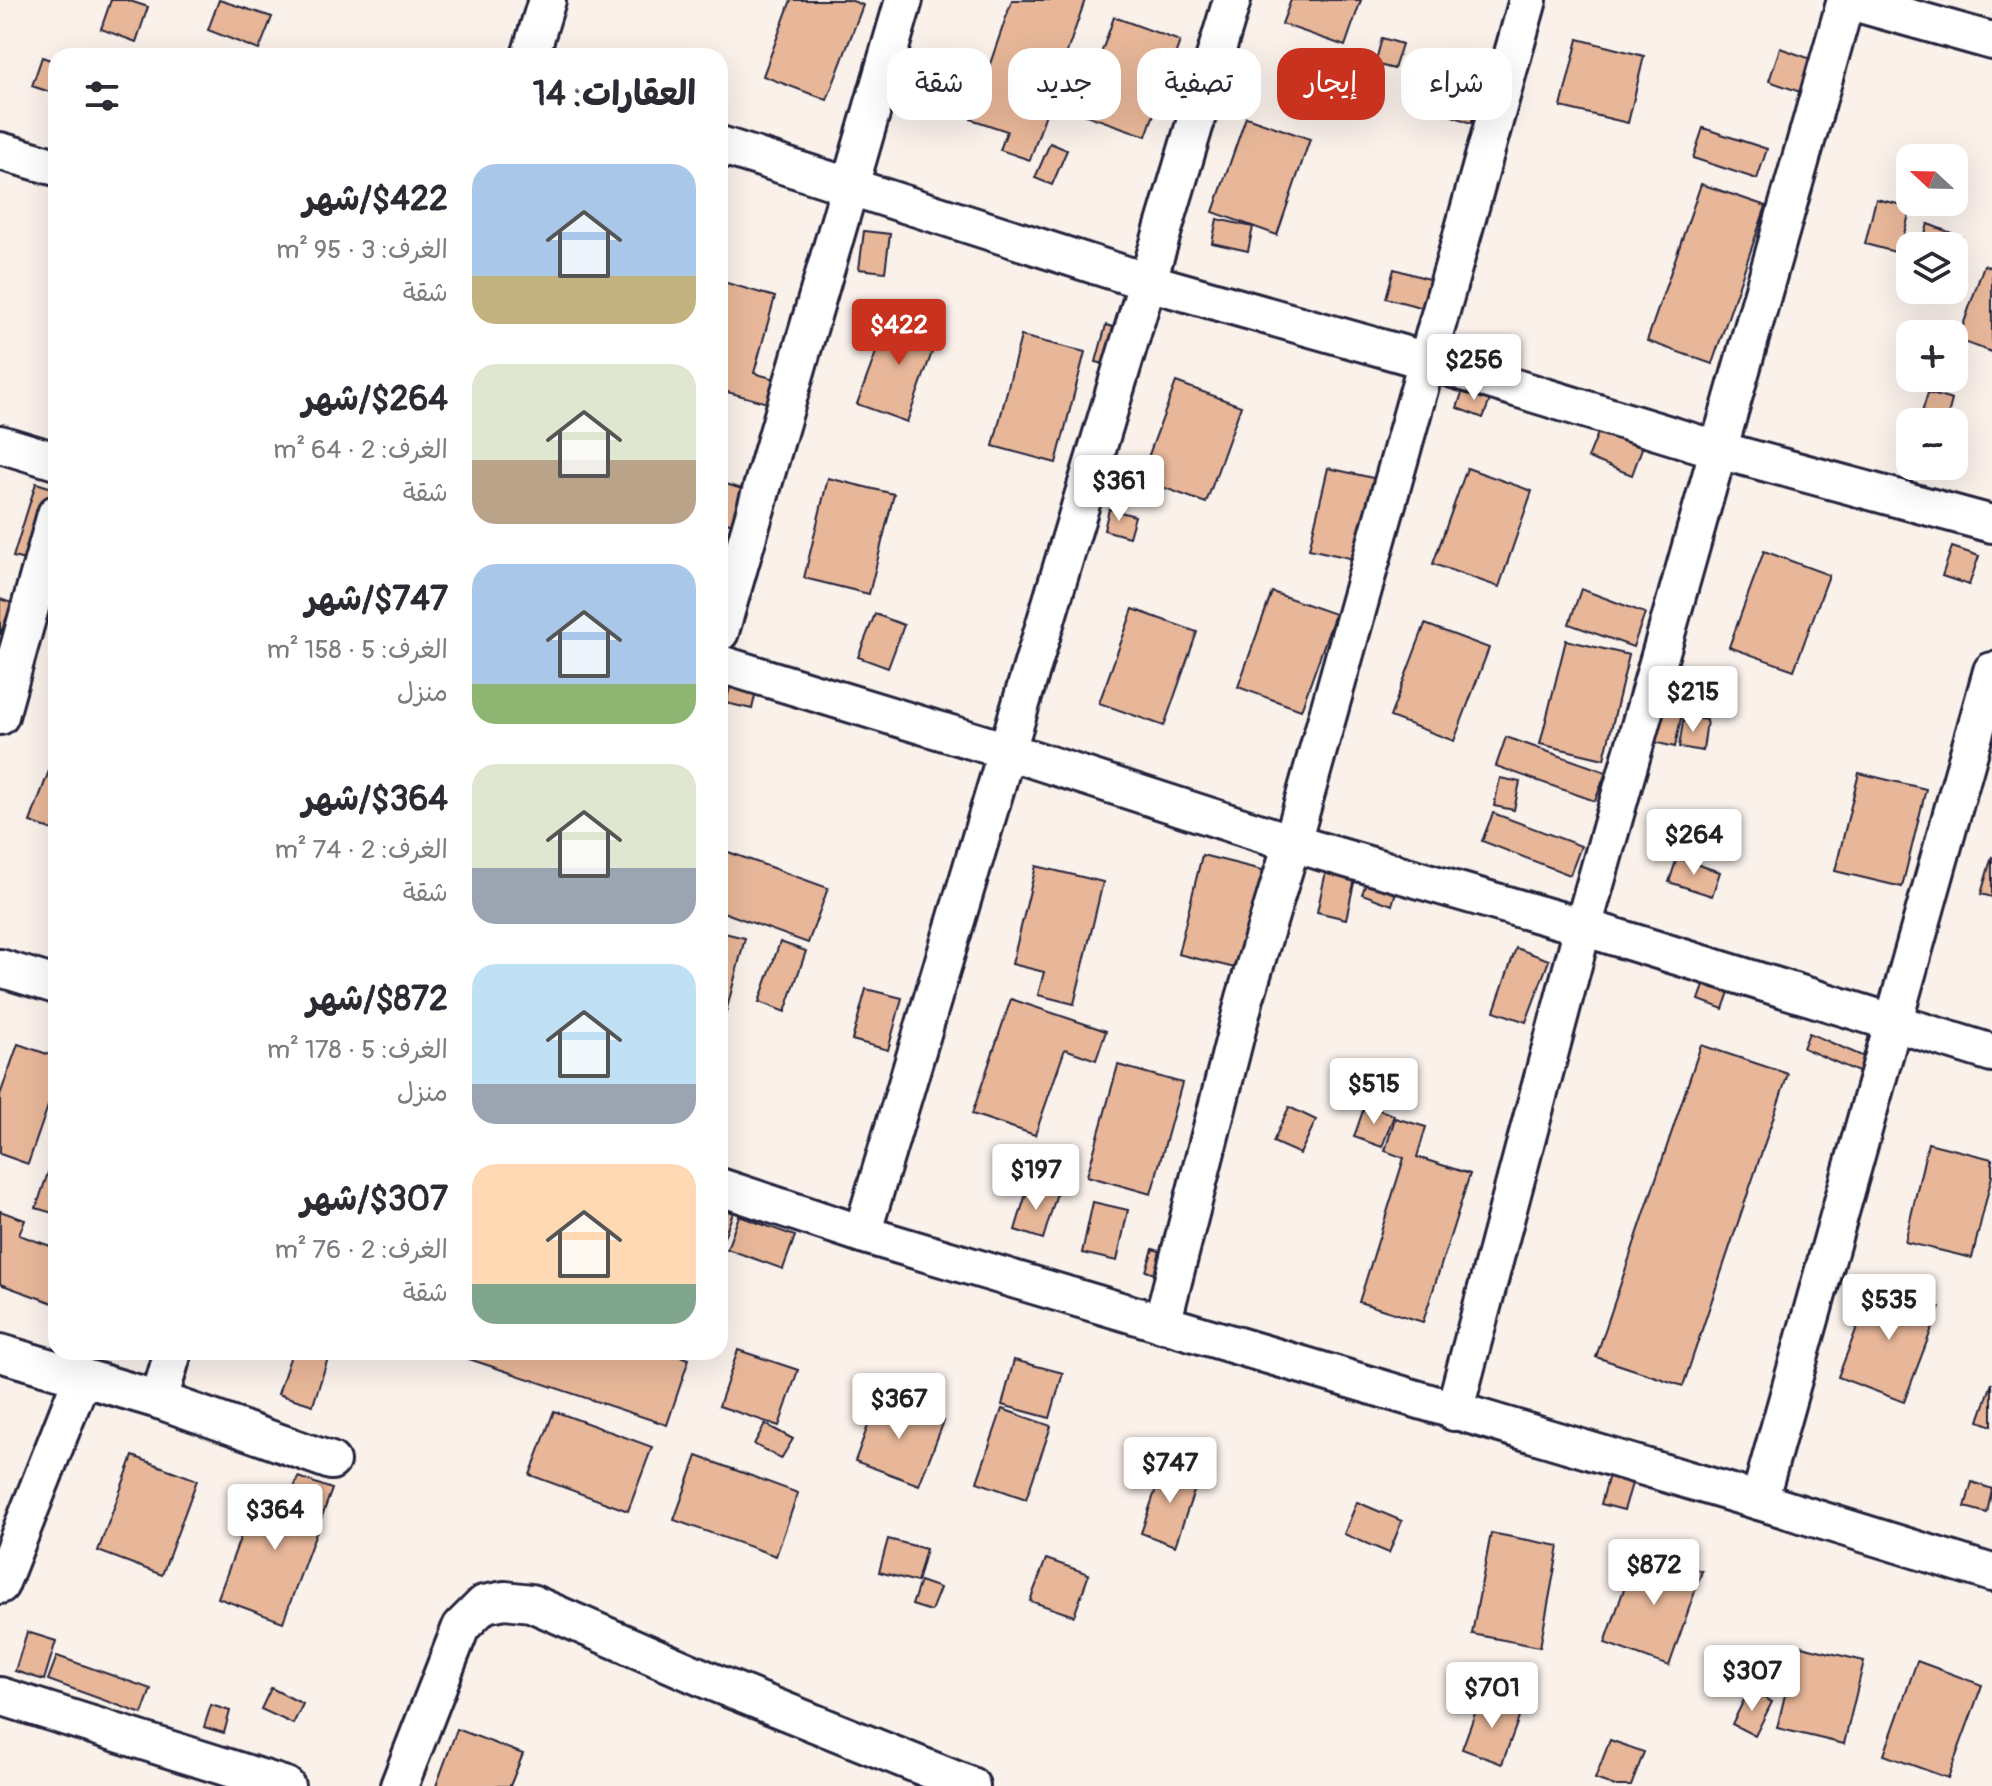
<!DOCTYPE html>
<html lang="ar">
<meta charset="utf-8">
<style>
:root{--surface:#fff;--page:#f2f2f3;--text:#2b2b33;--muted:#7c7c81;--accent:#c8321e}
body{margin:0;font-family:Pangolin,"Playpen Sans Arabic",sans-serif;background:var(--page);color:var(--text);direction:rtl;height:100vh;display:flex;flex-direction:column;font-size:30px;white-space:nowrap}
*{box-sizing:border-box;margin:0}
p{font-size:26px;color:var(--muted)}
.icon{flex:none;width:44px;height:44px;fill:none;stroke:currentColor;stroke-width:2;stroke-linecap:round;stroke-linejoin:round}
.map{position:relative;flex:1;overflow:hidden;direction:ltr}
.side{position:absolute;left:48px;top:48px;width:680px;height:1312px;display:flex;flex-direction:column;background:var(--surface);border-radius:24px;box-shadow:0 8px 32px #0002;direction:rtl}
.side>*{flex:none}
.banner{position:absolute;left:752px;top:48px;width:760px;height:72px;direction:rtl;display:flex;gap:16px}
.needle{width:52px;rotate:292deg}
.buttons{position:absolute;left:1896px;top:144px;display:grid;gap:16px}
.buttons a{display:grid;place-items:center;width:72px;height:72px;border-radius:16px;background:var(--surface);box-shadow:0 8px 32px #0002;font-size:40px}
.price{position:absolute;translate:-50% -68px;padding:0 18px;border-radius:8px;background:#fff;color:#222;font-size:26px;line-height:52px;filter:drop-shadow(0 2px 4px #0008)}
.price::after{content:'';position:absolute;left:50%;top:48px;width:24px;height:18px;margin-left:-12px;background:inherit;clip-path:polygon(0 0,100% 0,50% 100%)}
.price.active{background:var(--accent);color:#fff}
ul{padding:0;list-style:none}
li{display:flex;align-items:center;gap:24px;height:200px;padding:0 32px}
li span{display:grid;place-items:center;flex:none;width:224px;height:160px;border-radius:24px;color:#555}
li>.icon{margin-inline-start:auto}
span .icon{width:96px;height:96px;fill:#fffc;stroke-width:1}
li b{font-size:34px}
h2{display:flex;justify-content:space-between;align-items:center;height:96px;padding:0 32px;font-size:34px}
.chip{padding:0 28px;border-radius:24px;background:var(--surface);box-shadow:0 8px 32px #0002;font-size:28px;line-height:72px}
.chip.active{background:var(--accent);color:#fff}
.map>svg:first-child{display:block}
.building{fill:#e8b799;stroke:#22223b;stroke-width:2}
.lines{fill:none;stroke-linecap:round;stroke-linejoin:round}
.street-casing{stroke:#22223b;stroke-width:42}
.street{stroke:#fff;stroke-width:36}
</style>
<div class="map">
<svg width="1992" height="1786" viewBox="0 0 1992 1786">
<rect width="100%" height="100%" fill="#faf1eb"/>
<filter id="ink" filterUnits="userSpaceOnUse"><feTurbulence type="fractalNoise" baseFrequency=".0125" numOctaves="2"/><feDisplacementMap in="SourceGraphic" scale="16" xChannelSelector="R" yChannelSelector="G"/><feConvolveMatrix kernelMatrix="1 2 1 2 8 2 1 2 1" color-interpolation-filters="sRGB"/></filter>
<g filter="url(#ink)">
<g class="building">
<path d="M111 0H127L148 7 136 42 101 29Z"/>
<path d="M219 0 272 17 259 50 208 30Z"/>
<path d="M791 0H850L863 5 827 100 763 76Z"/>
<path d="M1012 0H1085L1030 160 1000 150 1007 131 971 119Z"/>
<path d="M1291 0H1361L1345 46 1282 24Z"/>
<path d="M1114 17 1180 41 1146 136 1080 113Z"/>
<path d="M1382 38 1402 44 1394 69 1375 64Z"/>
<path d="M1578 39 1644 56 1628 123 1561 107Z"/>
<path d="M1780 48 1828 65 1817 98 1769 81Z"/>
<path d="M42 57 56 62V94L32 86Z"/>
<path d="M1418 71 1482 95 1471 123 1407 99Z"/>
<path d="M1246 117 1310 139 1277 235 1213 212Z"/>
<path d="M1703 128 1767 149 1757 179 1693 158Z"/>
<path d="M1050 143 1067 150 1052 185 1035 178Z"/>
<path d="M1701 184 1766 206 1712 364 1647 341Z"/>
<path d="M1876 199 1911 207 1899 253 1865 244Z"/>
<path d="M1217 219 1253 227 1248 251 1212 243Z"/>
<path d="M1928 224 1962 237 1954 261V246H1921Z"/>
<path d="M864 231 890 234 885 272 859 269Z"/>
<path d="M1984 265 1992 268V352L1958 340Z"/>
<path d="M1394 269 1432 280 1424 308 1386 298Z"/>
<path d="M720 281 775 297 754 373 792 384 786 408 720 390Z"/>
<path d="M891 312 940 330 907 422 857 404Z"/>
<path d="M1106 325 1127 331 1117 367 1096 362Z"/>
<path d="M1021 336 1085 352 1056 463 993 446Z"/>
<path d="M1176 382 1241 406 1206 503 1140 479Z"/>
<path d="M1464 387 1491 397 1483 418 1457 408Z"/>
<path d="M1928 393 1952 400 1946 422H1919Z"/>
<path d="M1602 423 1645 440 1632 475 1588 458Z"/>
<path d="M1328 468 1391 482 1372 563 1309 549Z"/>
<path d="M1467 468 1532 491 1499 587 1433 564Z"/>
<path d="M828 478 894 494 869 594 804 578Z"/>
<path d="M720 482 767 497 755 531 720 520Z"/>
<path d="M36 483 56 489V499L37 563 13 557Z"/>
<path d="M1109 509 1135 516 1129 537 1104 530Z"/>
<path d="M1952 547 1979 556 1969 585 1942 576Z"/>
<path d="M1764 551 1829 575 1794 670 1729 647Z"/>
<path d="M1581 589 1645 613 1633 647 1569 624Z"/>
<path d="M1272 592 1335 614 1301 710 1238 687Z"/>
<path d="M0 599 12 603 0 635Z"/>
<path d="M1133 609 1197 632 1164 726 1099 703Z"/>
<path d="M875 614 904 625 888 668 858 657Z"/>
<path d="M1425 624 1489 648 1454 741 1390 717Z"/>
<path d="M1566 640 1629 655 1604 759 1540 744Z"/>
<path d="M732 680 757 687 752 709 726 703Z"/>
<path d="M1648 705 1682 713 1675 747 1641 739Z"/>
<path d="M1684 716 1707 720 1703 751 1679 747Z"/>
<path d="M1506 737 1606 772 1595 801 1496 766Z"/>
<path d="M56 752V831L30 822Z"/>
<path d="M1859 773 1926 789 1902 887 1835 871Z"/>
<path d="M1500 778 1520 782 1514 810 1494 806Z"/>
<path d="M1493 813 1581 846 1570 875 1482 841Z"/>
<path d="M720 849 828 888 808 943 720 911Z"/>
<path d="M1202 855 1266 871 1243 970 1178 954Z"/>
<path d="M1992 856V897L1981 894Z"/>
<path d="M1329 858 1358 865 1346 919 1317 912Z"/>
<path d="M1677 858 1720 872 1712 896 1669 882Z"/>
<path d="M1036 866 1103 882 1074 1004 1038 995 1044 972 1012 964Z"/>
<path d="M1368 878 1397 888 1392 905 1362 894Z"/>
<path d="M720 932 745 938 724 1020 720 1019Z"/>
<path d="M780 942 806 951 785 1012 759 1002Z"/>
<path d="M1516 948 1549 960 1526 1022 1494 1011Z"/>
<path d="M1706 980 1730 989 1723 1009 1699 1000Z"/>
<path d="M866 989 902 998 888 1050 852 1040Z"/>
<path d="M1011 999 1106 1031 1096 1060 1065 1049 1035 1135 972 1114Z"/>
<path d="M1809 1033 1869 1059 1863 1074 1803 1048Z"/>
<path d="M18 1044 56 1057V1083L28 1164 0 1154V1095Z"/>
<path d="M1701 1045 1788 1074 1683 1386 1596 1357Z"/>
<path d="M1118 1065 1182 1083 1151 1194 1087 1176Z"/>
<path d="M1365 1105 1394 1115 1382 1147 1354 1137Z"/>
<path d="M1289 1107 1316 1120 1300 1154 1273 1142Z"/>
<path d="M1395 1118 1426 1127 1417 1157 1470 1174 1423 1322 1359 1302 1404 1158 1385 1151Z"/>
<path d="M1928 1143 1992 1159V1176L1972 1258 1905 1242Z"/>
<path d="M56 1149V1214L36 1208Z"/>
<path d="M1029 1184 1057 1193 1043 1239 1015 1230Z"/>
<path d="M1093 1202 1128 1210 1117 1261 1082 1253Z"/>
<path d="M720 1208 733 1213 720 1248Z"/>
<path d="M0 1211 25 1220 19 1235 56 1248V1304L0 1284Z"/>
<path d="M739 1216 795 1236 783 1269 727 1249Z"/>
<path d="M1153 1249 1172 1255 1165 1277 1146 1271Z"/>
<path d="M1874 1283 1940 1307 1904 1402 1838 1377Z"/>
<path d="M738 1350 798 1370 779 1426 719 1406Z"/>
<path d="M292 1352H330L313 1405 278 1394Z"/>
<path d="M448 1352H667L689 1359 667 1425Z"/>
<path d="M1014 1360 1063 1373 1050 1418 1002 1405Z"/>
<path d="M1992 1383V1426L1979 1421Z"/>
<path d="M879 1396 944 1421 919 1485 855 1461Z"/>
<path d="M1002 1409 1051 1426 1026 1499 977 1482Z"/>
<path d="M554 1411 652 1447 628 1511 530 1475Z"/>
<path d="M765 1424 793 1439 781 1459 754 1444Z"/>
<path d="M1169 1450 1202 1461 1198 1474 1164 1463Z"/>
<path d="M133 1456 197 1480 162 1575 98 1551Z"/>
<path d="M697 1456 798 1493 776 1556 674 1520Z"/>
<path d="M1164 1465 1199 1477 1175 1546 1141 1533Z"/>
<path d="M1610 1471 1634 1477 1624 1510 1601 1504Z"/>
<path d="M298 1477 332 1489 283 1622 218 1598 253 1503 285 1514Z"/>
<path d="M1972 1482 1992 1489 1987 1513 1965 1507Z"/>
<path d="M1357 1502 1402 1521 1389 1553 1344 1534Z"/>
<path d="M1491 1533 1559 1546 1540 1647 1472 1634Z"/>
<path d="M888 1539 926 1549 917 1582 879 1572Z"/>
<path d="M1638 1549 1702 1571 1669 1666 1605 1643Z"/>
<path d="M1046 1559 1089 1574 1074 1616 1030 1601Z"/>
<path d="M920 1581 940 1588 931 1611 912 1605Z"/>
<path d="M27 1632 56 1641 44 1680 15 1671Z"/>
<path d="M1797 1645 1864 1661 1844 1744 1777 1728Z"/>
<path d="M57 1656 151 1689 142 1714 48 1680Z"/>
<path d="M1917 1661 1982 1685 1948 1778 1884 1755Z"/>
<path d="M271 1688 303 1704 293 1724 261 1709Z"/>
<path d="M1749 1690 1772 1702 1755 1736 1732 1724Z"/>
<path d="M1481 1697 1521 1712 1502 1764 1462 1749Z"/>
<path d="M211 1705 230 1711 224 1733 204 1727Z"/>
<path d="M457 1729 523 1754 510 1786H436Z"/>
<path d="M1610 1740 1644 1752 1631 1786H1615L1595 1779Z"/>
</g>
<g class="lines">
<defs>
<g id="street">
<path d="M530 56 547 0"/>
<path d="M720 145 1148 282 1427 361 1719 450 1992 524"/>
<path d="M0 151 56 167"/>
<path d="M0 444 56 461"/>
<path d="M720 632 904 0"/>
<path d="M720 664 1007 751 1292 843 1583 927 1992 1053"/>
<path d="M0 716 56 514"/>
<path d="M0 968 56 985"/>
<path d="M720 1187 862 1234 1759 1501 1992 1573"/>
<path d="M862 1234 1232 0"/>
<path d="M1162 1324 1245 998 1292 843 1528 0"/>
<path d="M0 1353 159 1400 331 1461"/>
<path d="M159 1400 173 1352"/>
<path d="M1454 1412 1583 927 1846 0 1992 41"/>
<path d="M1759 1501 1992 671"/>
<path d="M0 1585 82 1377"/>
<path d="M0 1696 286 1786"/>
<path d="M399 1786 461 1627 484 1604 505 1600 531 1603 710 1681 971 1786"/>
</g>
</defs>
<use href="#street" class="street-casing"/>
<use href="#street" class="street"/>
</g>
</g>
</svg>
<div class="buttons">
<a><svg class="needle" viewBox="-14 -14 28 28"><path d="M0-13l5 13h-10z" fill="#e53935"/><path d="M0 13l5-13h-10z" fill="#7c7c81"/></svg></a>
<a><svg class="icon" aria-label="layers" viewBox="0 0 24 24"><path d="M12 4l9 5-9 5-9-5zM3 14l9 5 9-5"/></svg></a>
<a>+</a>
<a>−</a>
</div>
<b class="price active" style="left:899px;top:367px">$422</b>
<b class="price" style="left:1474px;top:402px">$256</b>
<b class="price" style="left:1119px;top:523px">$361</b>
<b class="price" style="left:1693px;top:734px">$215</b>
<b class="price" style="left:1694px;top:877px">$264</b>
<b class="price" style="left:1374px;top:1126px">$515</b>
<b class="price" style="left:1036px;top:1212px">$197</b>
<b class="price" style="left:1889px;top:1342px">$535</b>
<b class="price" style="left:899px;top:1441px">$367</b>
<b class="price" style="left:1170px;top:1505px">$747</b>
<b class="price" style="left:275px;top:1552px">$364</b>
<b class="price" style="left:1654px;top:1607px">$872</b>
<b class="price" style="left:1752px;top:1713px">$307</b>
<b class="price" style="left:1492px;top:1730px">$701</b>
<div class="banner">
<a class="chip">شراء</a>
<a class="chip active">إيجار</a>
<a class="chip">تصفية</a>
<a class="chip">جديد</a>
<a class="chip">شقة</a>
</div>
<section class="side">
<h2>العقارات: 14<svg class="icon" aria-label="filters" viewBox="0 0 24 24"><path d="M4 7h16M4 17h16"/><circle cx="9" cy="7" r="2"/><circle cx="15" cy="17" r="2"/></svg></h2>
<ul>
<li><span style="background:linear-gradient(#a9c7e8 70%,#c2b280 0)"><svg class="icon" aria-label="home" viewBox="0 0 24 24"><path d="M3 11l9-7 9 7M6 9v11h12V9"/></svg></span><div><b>$422/شهر</b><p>الغرف: 3 · 95 m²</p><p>شقة</p></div></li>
<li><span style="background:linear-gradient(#dfe7d0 60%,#b9a48a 0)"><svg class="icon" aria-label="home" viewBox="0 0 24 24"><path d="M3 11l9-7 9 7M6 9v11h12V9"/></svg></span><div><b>$264/شهر</b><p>الغرف: 2 · 64 m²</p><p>شقة</p></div></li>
<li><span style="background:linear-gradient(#a9c7e8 75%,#8fb573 0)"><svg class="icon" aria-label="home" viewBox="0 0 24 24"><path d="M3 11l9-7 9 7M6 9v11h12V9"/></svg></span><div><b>$747/شهر</b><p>الغرف: 5 · 158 m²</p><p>منزل</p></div></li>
<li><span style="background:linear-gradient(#dfe7d0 65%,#9aa5b1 0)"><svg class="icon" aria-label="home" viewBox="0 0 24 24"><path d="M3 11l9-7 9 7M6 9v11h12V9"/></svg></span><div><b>$364/شهر</b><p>الغرف: 2 · 74 m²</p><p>شقة</p></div></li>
<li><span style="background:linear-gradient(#bfe0f5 75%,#9aa5b1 0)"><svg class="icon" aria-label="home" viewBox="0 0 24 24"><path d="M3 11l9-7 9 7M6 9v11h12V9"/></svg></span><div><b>$872/شهر</b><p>الغرف: 5 · 178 m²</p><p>منزل</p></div></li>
<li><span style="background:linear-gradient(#ffd9b3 75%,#7fa58c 0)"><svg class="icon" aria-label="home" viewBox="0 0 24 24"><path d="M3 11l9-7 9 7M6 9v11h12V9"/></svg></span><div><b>$307/شهر</b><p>الغرف: 2 · 76 m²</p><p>شقة</p></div></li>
</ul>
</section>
</div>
